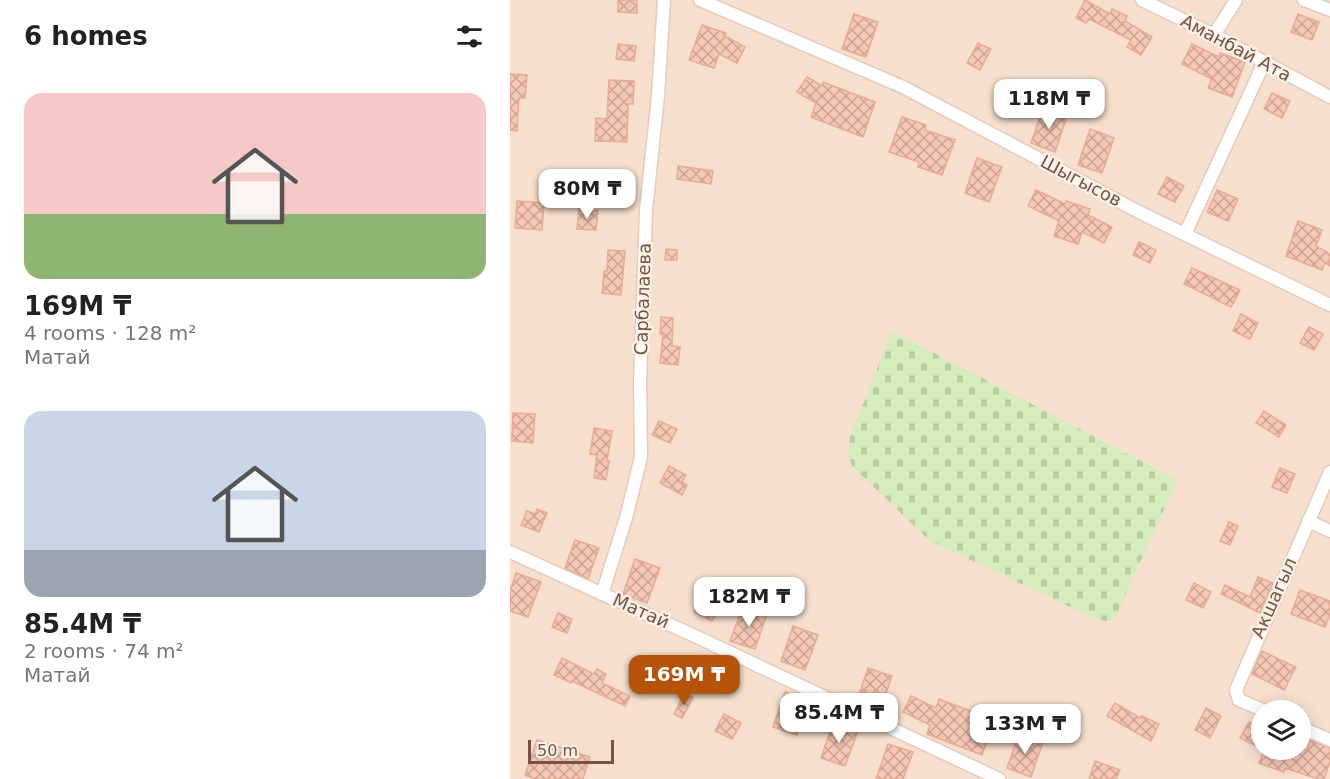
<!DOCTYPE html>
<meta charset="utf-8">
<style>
:root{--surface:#fff;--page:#f6f6f6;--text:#222;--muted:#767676;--accent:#b45309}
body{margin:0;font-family:"DejaVu Sans",sans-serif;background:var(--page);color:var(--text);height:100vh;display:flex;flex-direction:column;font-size:22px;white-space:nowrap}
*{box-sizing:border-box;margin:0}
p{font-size:20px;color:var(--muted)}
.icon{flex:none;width:33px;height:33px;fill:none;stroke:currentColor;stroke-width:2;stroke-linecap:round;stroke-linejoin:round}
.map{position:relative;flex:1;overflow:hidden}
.side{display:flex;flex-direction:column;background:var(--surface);width:510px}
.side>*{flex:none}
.tools{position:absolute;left:741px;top:700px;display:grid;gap:12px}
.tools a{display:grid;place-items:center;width:60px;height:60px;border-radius:50%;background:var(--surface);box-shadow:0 3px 15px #0003;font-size:30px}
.scale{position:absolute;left:18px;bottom:15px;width:86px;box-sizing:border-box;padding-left:6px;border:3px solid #765145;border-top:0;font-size:16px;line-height:21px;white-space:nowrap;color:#765145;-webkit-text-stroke:4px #fff3e7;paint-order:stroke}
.price{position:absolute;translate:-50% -51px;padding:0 14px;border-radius:12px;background:#fff;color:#222;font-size:20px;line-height:39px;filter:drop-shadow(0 2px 3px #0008)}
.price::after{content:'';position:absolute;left:50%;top:36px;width:18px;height:14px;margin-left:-9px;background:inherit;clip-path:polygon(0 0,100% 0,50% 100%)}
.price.active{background:var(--accent);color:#fff}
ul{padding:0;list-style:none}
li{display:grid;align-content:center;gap:12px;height:318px;padding:0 24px}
li span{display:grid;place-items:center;height:186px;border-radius:18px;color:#555}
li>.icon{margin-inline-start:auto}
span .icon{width:108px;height:108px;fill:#fffc;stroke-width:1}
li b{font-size:26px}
h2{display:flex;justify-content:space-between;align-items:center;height:72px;padding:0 24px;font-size:26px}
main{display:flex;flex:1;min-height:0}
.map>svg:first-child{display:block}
.residential{fill:#f6dfcd;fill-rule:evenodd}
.cemetery{fill:url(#cemetery-stones)}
.building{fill:url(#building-cross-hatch);stroke:#e9ab94;stroke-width:1.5}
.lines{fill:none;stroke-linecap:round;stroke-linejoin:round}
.street-casing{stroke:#e4cbbe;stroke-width:15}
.street{stroke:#fff;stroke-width:12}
.labels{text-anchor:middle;stroke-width:4.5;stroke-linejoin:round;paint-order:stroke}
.street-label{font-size:18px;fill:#765145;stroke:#fff3e7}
</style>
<main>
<section class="side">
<h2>6 homes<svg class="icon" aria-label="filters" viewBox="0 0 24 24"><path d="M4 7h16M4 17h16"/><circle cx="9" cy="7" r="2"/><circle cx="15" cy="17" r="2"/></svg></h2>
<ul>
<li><span style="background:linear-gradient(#f6c9c9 65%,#8fb573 0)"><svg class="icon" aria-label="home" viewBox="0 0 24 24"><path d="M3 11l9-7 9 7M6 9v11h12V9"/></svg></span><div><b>169M ₸</b><p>4 rooms · 128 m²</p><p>Матай</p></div></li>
<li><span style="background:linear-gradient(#c9d6e8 75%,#9aa5b1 0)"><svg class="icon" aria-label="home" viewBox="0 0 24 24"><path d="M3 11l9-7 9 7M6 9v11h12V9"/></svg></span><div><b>85.4M ₸</b><p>2 rooms · 74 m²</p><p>Матай</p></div></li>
</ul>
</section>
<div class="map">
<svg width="820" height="779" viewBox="0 0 820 779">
<defs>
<pattern id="cemetery-stones" width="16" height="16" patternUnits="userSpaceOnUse" patternTransform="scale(1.5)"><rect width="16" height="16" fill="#d5ecbd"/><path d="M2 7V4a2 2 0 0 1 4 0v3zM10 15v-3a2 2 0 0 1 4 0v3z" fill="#bacca4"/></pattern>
<pattern id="building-cross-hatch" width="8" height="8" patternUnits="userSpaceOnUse" patternTransform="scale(1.5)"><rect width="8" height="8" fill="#f5c7b5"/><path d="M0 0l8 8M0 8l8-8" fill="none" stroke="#cba495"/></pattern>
</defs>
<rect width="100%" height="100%" fill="#feeedf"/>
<path class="residential" d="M0 0H820V779H0ZM752 711H790V750H752Z"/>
<path class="cemetery" d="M382 331 667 480 606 616 601 621H595L586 619 420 541 343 467 338 457 340 437Z"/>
<g class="building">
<path d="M108 0H127V13L108 12Z"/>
<path d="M575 0 600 14 602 9 617 16 615 21 642 37 631 55 617 47 621 40 579 19 576 23 566 18Z"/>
<path d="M344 14 368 22 356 57 332 49Z"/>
<path d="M788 14 809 22 802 40 781 32Z"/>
<path d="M192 25 216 33 215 36 235 47 227 63 209 54 204 68 179 60Z"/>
<path d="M468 43 481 49 470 70 457 63Z"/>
<path d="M108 44 126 46 124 61 106 59Z"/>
<path d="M682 44 709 57 710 53 735 62 722 97 698 88 702 79 672 64Z"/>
<path d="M0 74 17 75 15 98H9L7 131 0 130Z"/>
<path d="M297 77 312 86 313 82 365 102 353 137 301 117 306 103 287 92Z"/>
<path d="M99 80 124 81 123 104H118L117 142 85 141 86 118 97 119Z"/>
<path d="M762 93 780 101 772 118 754 109Z"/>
<path d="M533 108 557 116 545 152 521 143Z"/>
<path d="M392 117 416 125 415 130 445 140 432 175 408 167 409 162 379 152Z"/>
<path d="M580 129 604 138 592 173 568 165Z"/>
<path d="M467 158 492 167 479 202 455 193Z"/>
<path d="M168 166 203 171 201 184 167 179Z"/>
<path d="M657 177 674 186 665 202 648 194Z"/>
<path d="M526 190 555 204 556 201 580 209 578 215 602 227 594 243 572 232 568 244 544 236 549 221 518 206Z"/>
<path d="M707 190 728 199 718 221 697 212Z"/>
<path d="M7 201 34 203 32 230 5 228Z"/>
<path d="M69 209 88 211 86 230 67 229Z"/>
<path d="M788 221 812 230 806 246 820 254V266L815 263 812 270 776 256Z"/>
<path d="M629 242 646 250 640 263 623 255Z"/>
<path d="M156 249 167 250V260H155Z"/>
<path d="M98 250 115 251 111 295 92 293 94 271H97Z"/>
<path d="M682 268 730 290 721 307 674 284Z"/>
<path d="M731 314 748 323 740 339 723 331Z"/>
<path d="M151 317 163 318 162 346 170 347 168 365 150 363 153 334H150Z"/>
<path d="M799 327 813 334 804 350 790 343Z"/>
<path d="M754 411 776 425 769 437 746 423Z"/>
<path d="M3 413 25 414 23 443 2 441Z"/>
<path d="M149 421 167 429 160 443 142 435Z"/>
<path d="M84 428 102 431 97 461H99L96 480 84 478 87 455 80 454Z"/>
<path d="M159 466 176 475 172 482 177 485 172 495 150 483Z"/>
<path d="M770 468 785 474 777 493 762 487Z"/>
<path d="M27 509 37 513 29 532 11 525 17 511 25 514Z"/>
<path d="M719 522 728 526 720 545 710 541Z"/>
<path d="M65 540 89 548 78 579 55 568Z"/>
<path d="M125 559 150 568 137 603 113 594Z"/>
<path d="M6 573 31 582 18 617 0 611V591Z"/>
<path d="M748 577 763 583 750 613 711 594 715 585 740 597Z"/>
<path d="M684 583 701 592 693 608 676 600Z"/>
<path d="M198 585 216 594 202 621 184 612Z"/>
<path d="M790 590 820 601V615L815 627 781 614Z"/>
<path d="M233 606 257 614 245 649 220 641Z"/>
<path d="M48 613 62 619 57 633 42 627Z"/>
<path d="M283 626 308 635 295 670 271 661Z"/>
<path d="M752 651 786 667 774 690 742 674Z"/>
<path d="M52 658 84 674 87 669 96 674 92 683 120 696 115 706 62 681 61 683 44 675Z"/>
<path d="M358 668 382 676 370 711 346 703Z"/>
<path d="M275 692 299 700 287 735 263 727Z"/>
<path d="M175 693 183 697 172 718 164 714Z"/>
<path d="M401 696 426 708 429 699 484 720 472 755 417 734 420 725 393 712Z"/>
<path d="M605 703 630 718 632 716 649 724 641 741 597 716Z"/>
<path d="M696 708 711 716 700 738 685 730Z"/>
<path d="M214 714 231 723 222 739 205 731Z"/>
<path d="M739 722 752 728V739L748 747 730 738Z"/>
<path d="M323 723 348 731 335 766 311 758Z"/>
<path d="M509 733 533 742 521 777 497 768Z"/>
<path d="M27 740 80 757 73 779H25L15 775Z"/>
<path d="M800 740 820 748V762L814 779H808L775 768 774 772 749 763 754 750H797Z"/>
<path d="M378 744 403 752 393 779H366Z"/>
<path d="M585 761 610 770 606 779H579Z"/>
</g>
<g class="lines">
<defs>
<g id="street">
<path d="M190 0 393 87 629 212 820 305"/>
<path d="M632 0 704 35 820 97"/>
<path d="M794 0 820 10"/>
<path d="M704 35 726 0"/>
<path d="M675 234 754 63"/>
<path d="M798 521 820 531"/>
<path d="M0 552 187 637 489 779"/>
<path d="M92 594 116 518 131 457 130 383 136 210 148 96 154 0"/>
<path d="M755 711 729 700 726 690 820 472"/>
<path d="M790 727 820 740"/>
</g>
</defs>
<use href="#street" class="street-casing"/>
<use href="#street" class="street"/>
</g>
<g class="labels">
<g class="street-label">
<text transform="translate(726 48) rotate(28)" y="6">Аманбай Ата</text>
<text transform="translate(571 181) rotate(28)" y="6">Шыгысов</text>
<text transform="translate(133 299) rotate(-88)" y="6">Сарбалаева</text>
<text transform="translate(764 598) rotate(-66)" y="6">Акшагыл</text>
<text transform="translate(131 611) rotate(24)" y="6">Матай</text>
</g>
</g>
</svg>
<div class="tools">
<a><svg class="icon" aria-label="layers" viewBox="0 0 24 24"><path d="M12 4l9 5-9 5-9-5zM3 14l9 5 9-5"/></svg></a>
</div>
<div class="scale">50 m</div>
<b class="price" style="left:539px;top:130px">118M ₸</b>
<b class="price" style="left:77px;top:220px">80M ₸</b>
<b class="price" style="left:239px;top:628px">182M ₸</b>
<b class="price active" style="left:174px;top:706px">169M ₸</b>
<b class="price" style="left:329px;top:744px">85.4M ₸</b>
<b class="price" style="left:515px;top:755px">133M ₸</b>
</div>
</main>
